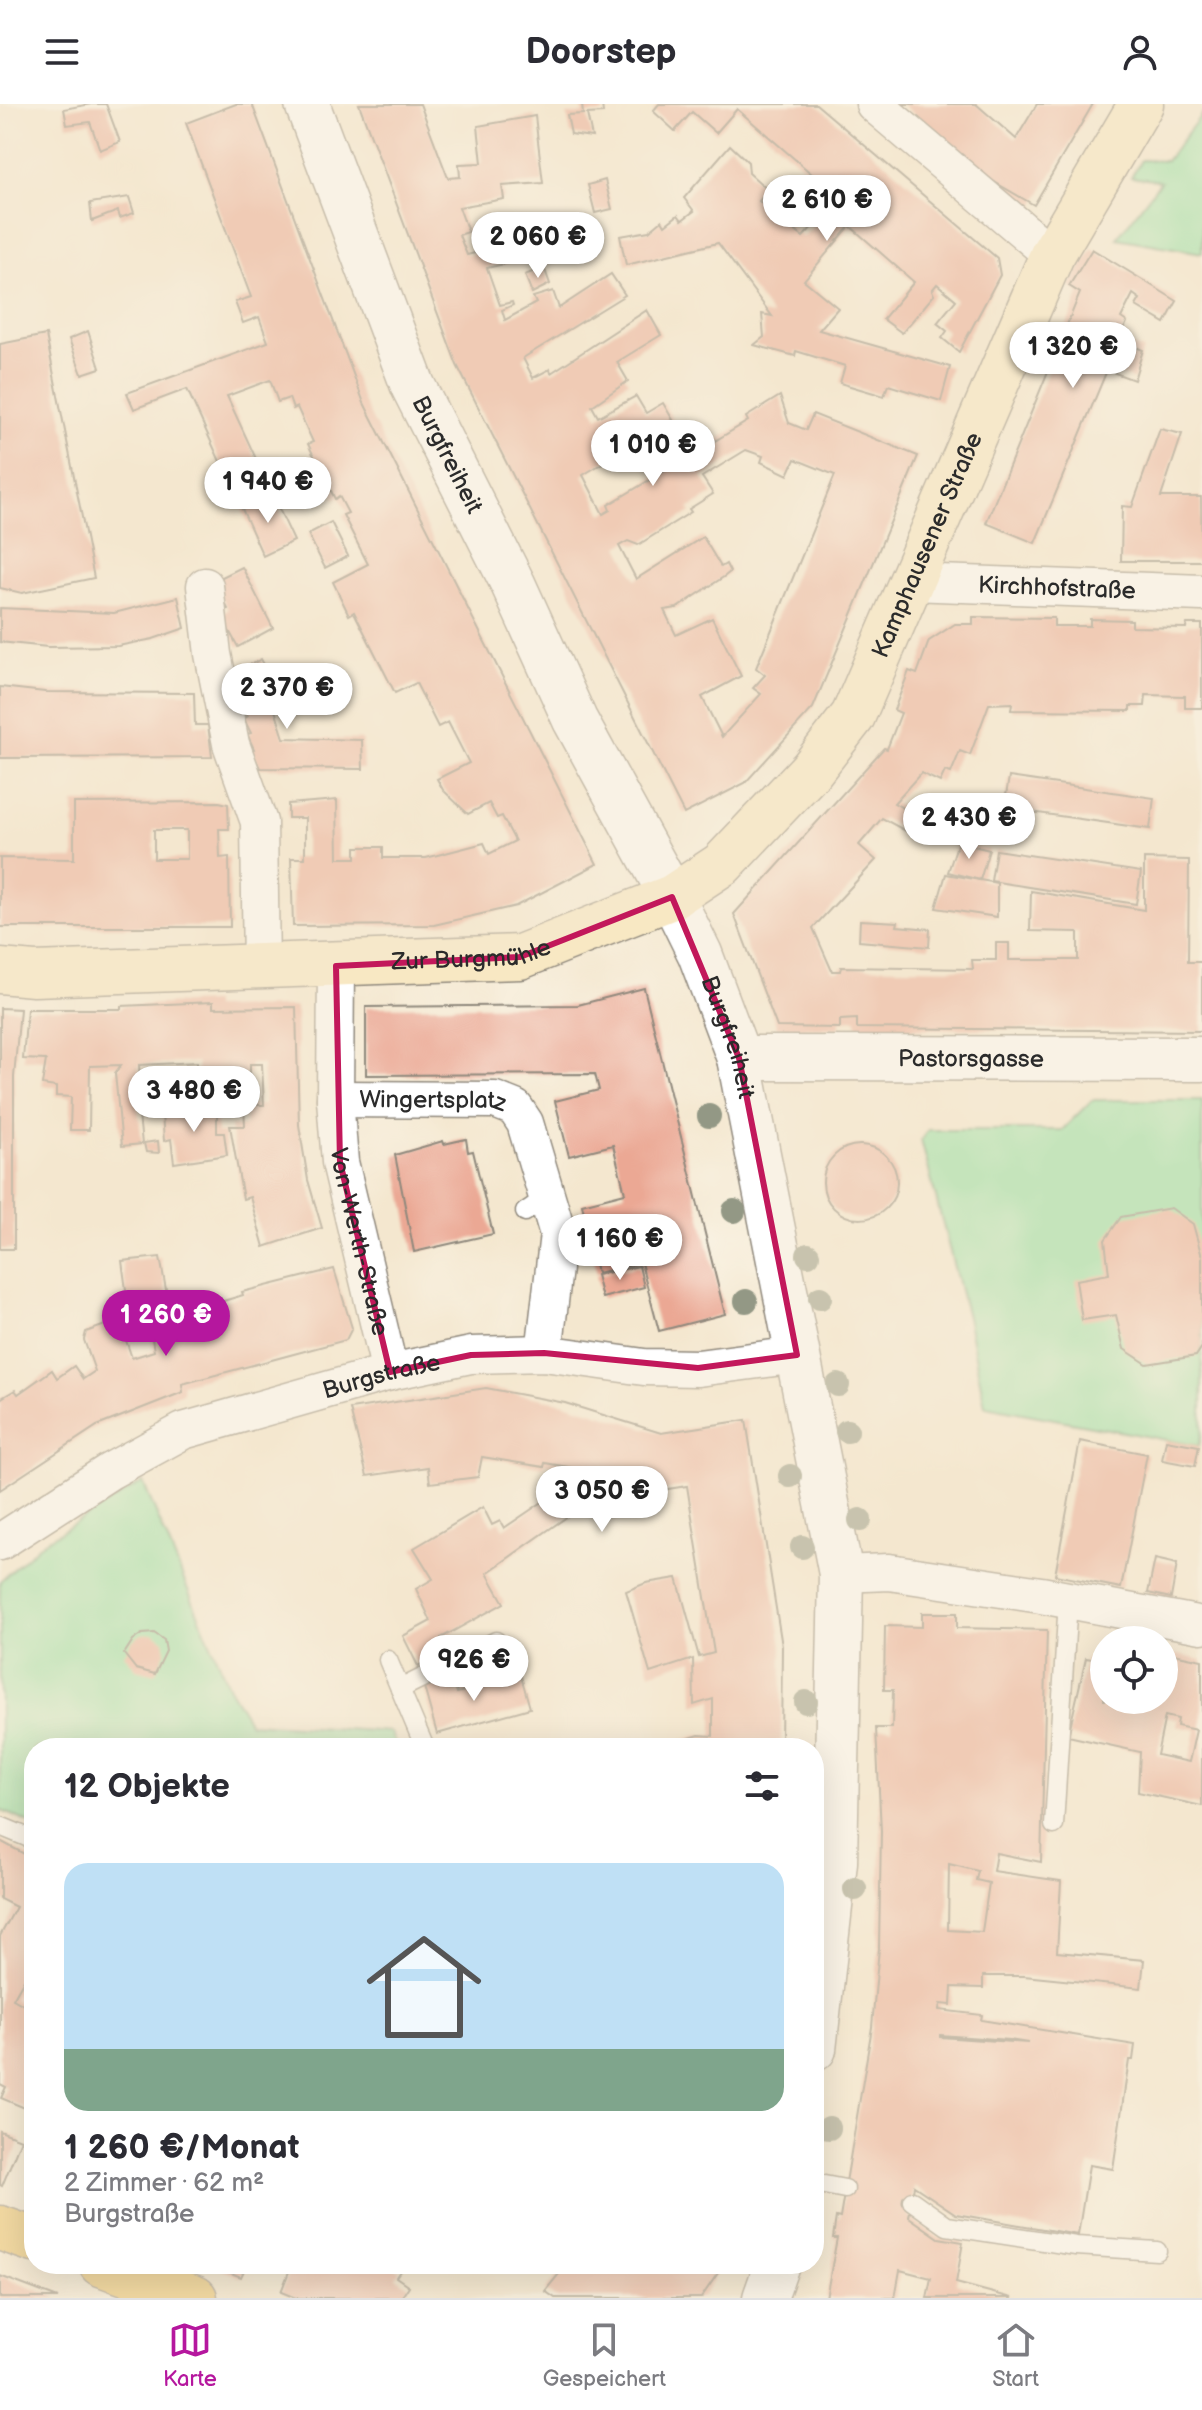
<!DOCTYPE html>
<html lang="de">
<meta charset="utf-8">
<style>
:root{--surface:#fff;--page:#f2f2f3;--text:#2b2b33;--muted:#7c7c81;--line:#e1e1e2;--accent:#b5179e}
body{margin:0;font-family:"Balsamiq Sans",sans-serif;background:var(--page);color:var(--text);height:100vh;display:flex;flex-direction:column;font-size:30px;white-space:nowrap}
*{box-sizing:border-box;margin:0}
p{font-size:26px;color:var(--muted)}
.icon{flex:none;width:44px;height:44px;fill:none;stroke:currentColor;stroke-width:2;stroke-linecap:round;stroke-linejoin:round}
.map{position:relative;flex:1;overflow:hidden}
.details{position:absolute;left:24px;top:1634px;width:800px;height:536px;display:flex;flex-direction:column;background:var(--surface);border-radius:32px;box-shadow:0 8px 32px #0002}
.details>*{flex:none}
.controls{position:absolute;left:1090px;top:1522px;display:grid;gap:16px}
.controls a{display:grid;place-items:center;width:88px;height:88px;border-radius:50%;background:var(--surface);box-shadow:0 8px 32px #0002;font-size:40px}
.price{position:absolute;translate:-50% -68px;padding:0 18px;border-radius:28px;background:#fff;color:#222;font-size:26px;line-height:52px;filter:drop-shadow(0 2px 4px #0008)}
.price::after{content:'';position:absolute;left:50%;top:48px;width:24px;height:18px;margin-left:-12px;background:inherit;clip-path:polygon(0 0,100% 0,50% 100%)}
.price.current{background:var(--accent);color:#fff}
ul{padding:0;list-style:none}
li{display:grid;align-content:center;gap:16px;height:424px;padding:0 40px}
li span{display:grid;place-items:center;height:248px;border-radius:24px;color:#555}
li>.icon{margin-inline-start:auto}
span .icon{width:144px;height:144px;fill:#fffc;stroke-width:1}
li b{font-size:34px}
h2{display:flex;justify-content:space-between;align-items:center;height:96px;padding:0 40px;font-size:34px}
header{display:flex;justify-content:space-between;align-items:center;height:104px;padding:0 40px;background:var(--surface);font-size:36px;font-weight:700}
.tab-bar{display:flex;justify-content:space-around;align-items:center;height:112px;border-top:2px solid var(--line);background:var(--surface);font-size:22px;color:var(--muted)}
.tab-bar a{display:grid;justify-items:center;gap:4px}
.tab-bar .current{color:var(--accent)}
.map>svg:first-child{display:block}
.built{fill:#f7d0cd}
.green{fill:#8ce1a3;stroke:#5c8667;stroke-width:2}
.building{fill:#eba894;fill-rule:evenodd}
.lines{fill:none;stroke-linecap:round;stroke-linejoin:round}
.service-casing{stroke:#90897d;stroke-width:21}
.minor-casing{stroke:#90897d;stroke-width:39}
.tertiary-casing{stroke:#90897d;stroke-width:47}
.secondary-casing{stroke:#90897d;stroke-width:47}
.primary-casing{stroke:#90897d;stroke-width:47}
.service{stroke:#fff;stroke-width:18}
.minor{stroke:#fff;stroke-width:36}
.tertiary{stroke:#fff;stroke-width:44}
.secondary{stroke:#f8e8c3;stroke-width:44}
.primary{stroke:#eec569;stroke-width:44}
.tree{fill:#939885}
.marked{fill:none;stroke:#c2185b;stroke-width:6;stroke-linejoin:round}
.labels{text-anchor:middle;stroke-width:6;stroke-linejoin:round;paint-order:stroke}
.street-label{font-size:24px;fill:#2b2b2b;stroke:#fbf7ec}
</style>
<header><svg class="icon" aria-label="menu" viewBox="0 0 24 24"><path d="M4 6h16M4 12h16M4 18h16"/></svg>Doorstep<svg class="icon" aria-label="person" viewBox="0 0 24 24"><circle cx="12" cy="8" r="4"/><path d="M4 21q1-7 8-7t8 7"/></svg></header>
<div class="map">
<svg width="1202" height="2194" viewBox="0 0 1202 2194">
<rect width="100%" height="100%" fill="#fbf7ec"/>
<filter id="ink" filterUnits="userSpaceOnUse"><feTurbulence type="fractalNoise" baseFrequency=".0125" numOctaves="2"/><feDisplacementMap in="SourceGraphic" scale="16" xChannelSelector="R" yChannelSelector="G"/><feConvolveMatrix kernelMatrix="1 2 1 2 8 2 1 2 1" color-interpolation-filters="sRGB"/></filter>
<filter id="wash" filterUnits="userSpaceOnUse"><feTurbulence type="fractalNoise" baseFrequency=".006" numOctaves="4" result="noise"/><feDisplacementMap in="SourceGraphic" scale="32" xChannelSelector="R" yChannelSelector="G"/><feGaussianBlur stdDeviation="1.8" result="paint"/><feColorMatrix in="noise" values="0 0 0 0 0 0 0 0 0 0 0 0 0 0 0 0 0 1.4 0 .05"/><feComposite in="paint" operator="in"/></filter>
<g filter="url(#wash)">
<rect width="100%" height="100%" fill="#f4e7cf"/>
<path class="built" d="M34 1859V1907L14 1895Z"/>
<g class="green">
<path d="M1202 10V149L1117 134 1161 77 1131 73 1141 56 1166 57Z"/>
<path d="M1092 996H1202V1328L1199 1342 985 1302 968 1217 921 1036 928 1026H1062Z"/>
<path d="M143 1378 229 1584 250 1619 390 1628 398 1644H34V1721L0 1706V1477L42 1439Z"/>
</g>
<g id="blocks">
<g class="building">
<path d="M91 0H106L120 38 100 46 90 18 67 21 64 5Z"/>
<path d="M236 0H252L364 299 597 760 516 802 434 821 293 822 291 754H305V714H288V700L337 696 338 754H356V743H383V754H426L484 739 489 750 515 737 502 712 497 714 489 699 468 710 443 686 437 675 469 659 448 618 438 623 416 579 395 589 354 508 349 511 333 478 368 460 343 411 348 409 339 392 335 395 308 340 313 338 297 303 293 305 289 294 278 298 270 276 227 292 269 383 239 399 187 285 134 305 127 289 268 238 259 213 243 219 235 198 251 193 186 19Z"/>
<path d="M359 0H420L448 74 460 73 459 60 482 59 478 22 535 12 543 79 502 82 504 95 459 103 468 128 459 131 467 151 511 140 510 135 575 120 580 142 487 164 500 201 512 198 513 201 502 206 505 216 536 199 533 193 553 187 559 204 611 170 625 191 523 254 533 274 550 265 551 269 647 206 661 231 617 258 628 277 592 302 598 313 636 292 646 309 663 299 673 316 583 371 603 410 610 406 608 401 748 317 746 313 780 292 789 319 806 326 813 310 918 352 813 604 745 679 684 710 457 261ZM746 346 763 352 761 358 788 371 795 355 835 371 756 564 765 571 753 584 761 590 722 633 702 593 741 572 712 514 676 531 664 506 677 504 725 472 730 468 726 460 721 463 703 433 636 475 619 442 628 437 638 441 691 408 689 405 713 390 702 373Z"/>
<path d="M582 0H602L603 9 587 10 592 33 571 30 567 11 583 10Z"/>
<path d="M659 0H816L997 154 1000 171 959 248 942 234 947 227 937 219 956 196 937 180 932 186 934 191 902 229 883 215 914 178 850 122 804 176 838 204 819 226 950 263 941 297 888 281 884 292 840 279 845 262 796 247 795 252 754 241 764 233 762 210 772 212 718 139 626 161 620 132 649 127 662 116 665 121 678 111 682 116 694 107 684 94 730 41 748 58 749 69 768 86 759 97 803 133 833 100 837 104 843 97 737 5 716 29 692 8 675 27 653 7Z"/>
<path d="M902 0H976L1016 35 1037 0H1093L1034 101 984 72Z"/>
<path d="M605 76 612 105 595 109 588 81Z"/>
<path d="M129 93 134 109 120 114 118 107 92 117 90 99Z"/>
<path d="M1092 145 1177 197 1165 219 1136 202 1140 195 1133 190 1121 214 1127 218 1119 236 1143 246 1134 276 1107 266 1035 439 986 419 1080 189 1069 182Z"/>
<path d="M544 163 550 180 532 189 525 171Z"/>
<path d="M88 227 100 264 82 270 69 235Z"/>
<path d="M46 231 94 474 22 489 0 484V240Z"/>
<path d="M1160 325 1182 330 1161 393H1201L1202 457H1121L1122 402 1132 403Z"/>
<path d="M272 390 294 437 263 452 242 405Z"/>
<path d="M331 418 348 452 325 464 308 430Z"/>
<path d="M242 463 273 524 238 543 221 512 228 505 214 477Z"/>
<path d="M178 493 185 524 153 535 118 542 48 543 0 538V504L114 509Z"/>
<path d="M973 513 1054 514V522H1090V515L1132 516V523L1186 524 1187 520H1202V604H1185V592L1146 591 1145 602H1130V607L1011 606 1012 599 989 600 970 651 960 647 951 669 945 667 940 678 921 669 894 699 931 720 922 736 882 714 859 741 876 756 813 824 832 867H840L841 863 973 865 972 856H996V839H1009V856H1078V828L1030 827 1031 787 1144 806V755L1189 756 1188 858H1202V927L857 924V915L840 916V924L777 923 734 810 884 644 887 645 901 609 894 606 909 567 917 570 929 537 955 520H973Z"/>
<path d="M261 555 282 595 273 600 284 634 362 636 363 665 260 664 251 646 254 645 247 630 251 629 244 615 248 612 240 600 244 597 234 569Z"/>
<path d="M0 583 45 588 194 589 195 621H208L212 653 0 654Z"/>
<path d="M1009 673 1154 694 1150 725 1004 704Z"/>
<path d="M219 698 228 700 229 725H219L220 754 229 753 230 823H0V754L74 755V699ZM154 726H187V755H154Z"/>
<path d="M958 738 989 746 980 776 948 768Z"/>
<path d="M996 746 1141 768 1136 800 991 777Z"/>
<path d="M946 770 997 779V813L936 804Z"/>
<path d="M860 816 898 818 897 822 930 825 929 843 859 837Z"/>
<path d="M644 884 725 1210 659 1227 641 1159 597 1169 582 1100 625 1089 613 1041 569 1052 555 997 599 986 595 970 366 971V903L578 901Z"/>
<path d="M213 898V904L296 903 299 1021 308 1076 322 1124 264 1143 250 1093 243 1095 230 1022H245L244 1001H264L262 960H250V971L216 972V982L197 984V958L139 961 141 992H137L142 1040 122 1042 115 969 121 961 90 962 89 1026H70L71 993 56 992V983L42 981 46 956 23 955 27 905H121V902Z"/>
<path d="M0 904 20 905 14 973V1145H0Z"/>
<path d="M217 1002V1029H224L227 1051 174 1059 171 1035 164 1037 162 1009Z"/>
<path d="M466 1035 468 1048 473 1047 493 1130 414 1148 395 1051 443 1037 444 1040Z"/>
<path d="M158 1037 159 1049 146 1048 144 1039Z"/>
<circle cx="860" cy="1078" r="37"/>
<path d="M1171 1104 1193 1120 1202 1153V1243L1196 1252 1147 1260 1124 1245 1116 1211 1082 1216 1076 1176 1109 1170 1105 1136 1121 1113Z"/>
<path d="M160 1153 171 1213 243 1191 242 1188 334 1165 352 1224 346 1236 182 1280 183 1288 97 1322 0 1386V1295L15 1286 18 1290 52 1266 57 1274 74 1262 83 1275 95 1267 84 1236 86 1228 119 1216 132 1254 154 1247 150 1222 143 1223 139 1191 127 1193 122 1157Z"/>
<path d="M639 1162 644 1183 602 1194 596 1171Z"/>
<path d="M486 1284 565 1299 661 1329 746 1316 782 1542 781 1644H658L699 1631 713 1632V1595L694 1601 693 1555 650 1569 626 1487 646 1479 677 1474 699 1553 714 1549 687 1382 643 1389 641 1394 594 1380 588 1398 487 1469 504 1499 441 1534 447 1546 418 1562 403 1532 431 1517 416 1485 433 1475 414 1444 483 1403 492 1421 500 1417 504 1424 582 1371 579 1365 545 1359 544 1363 482 1353 478 1373 430 1379 428 1363 367 1372 350 1305Z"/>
<path d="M1166 1336 1199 1342 1195 1362 1162 1356Z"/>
<path d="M1080 1337 1147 1350 1121 1484 1055 1471Z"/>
<path d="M1155 1455 1177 1460 1171 1494 1148 1489Z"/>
<path d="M922 1509H957V1524L1047 1526 1041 1758 996 1749 993 1767 1061 1777 1057 1848 1144 1856 1141 1884 1024 1872H983V1884L952 1883 951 1901 940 1900 939 1906 982 1911 981 1916 1135 1941 1133 1956H1129L1113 2065 1089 2061 1078 2131 956 2110 914 2082 909 2113 939 2134 963 2138 956 2179 1012 2194H927L931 2174 900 2166 895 2194H826L837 2134H833L836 2113 840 2114 872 1923 879 1844 881 1727 876 1624H892L893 1586H884L885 1522 922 1523ZM949 1760 978 1767 976 1776 989 1779 982 1828 948 1826ZM940 1931 1009 1936 1028 1939 940 1933Z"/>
<path d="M154 1529 164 1536 166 1547 155 1570 136 1565 124 1550 133 1536 142 1530Z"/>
<path d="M1164 1548 1202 1556V1702L1138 1688 1140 1648 1068 1632 1086 1554 1104 1557V1596H1164ZM1165 1612 1178 1615 1177 1622 1196 1626 1189 1658 1157 1651Z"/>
<path d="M521 1572 530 1604 437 1630 424 1583 453 1575 457 1589Z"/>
<path d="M0 1737 34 1755V1858L13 1895 34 1907 32 2007 1 1994 6 1983 0 1980V1832L16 1803 0 1795Z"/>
<path d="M0 2027 21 2035 2 2082 0 2081Z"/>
<path d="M208 2160H247L241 2173Z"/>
<path d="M292 2160H389L400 2167 396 2173 409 2182 401 2194H296L281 2188Z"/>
<path d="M567 2160H724L701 2194H555L545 2187Z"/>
<path d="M0 2172 58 2194H0Z"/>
</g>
</g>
</g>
<g filter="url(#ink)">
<use href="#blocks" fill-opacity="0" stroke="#90897d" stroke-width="2"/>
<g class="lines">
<defs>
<g id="service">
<path d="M525 1108 547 1093"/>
<path d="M388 1556 425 1644"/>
<path d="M400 1585 496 1537"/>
<path d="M1054 1721 1068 1496"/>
<path d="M0 1722 34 1736"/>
<path d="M814 2079 845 2085"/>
<path d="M912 2097 947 2122 1076 2142 1157 2147"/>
</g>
<g id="minor">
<path d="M874 0 1052 151"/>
<path id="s1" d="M911 478 1202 489"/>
<path d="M205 482 213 550 231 640 259 718 261 865"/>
<path id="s2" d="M336 862 335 995 340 1058 390 1268"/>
<path id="s3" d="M335 995 495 996 515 1004 525 1019 558 1130 544 1249"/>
<path id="s4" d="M0 1438 110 1367 183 1327 390 1268 471 1251 544 1249 644 1263 698 1264 797 1251"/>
<path d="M841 1470 889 1468 1041 1491 1202 1521"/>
</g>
<g id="tertiary">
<path id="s5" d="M307 0 413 282 513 480 575 616 672 793 700 850 739 954 841 1470 835 1758 814 1945"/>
<path id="s6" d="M739 954 1202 955"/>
<path d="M765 2194 777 2160"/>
</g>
<g id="secondary">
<path id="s7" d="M0 867 34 870 520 853 672 793 722 760 812 665 853 612 1052 151 1141 0"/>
</g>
<g id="primary">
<path d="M0 2124 34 2136"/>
<path d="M101 2160 195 2194"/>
</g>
</defs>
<use href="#service" class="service-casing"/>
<use href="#minor" class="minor-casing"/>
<use href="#tertiary" class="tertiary-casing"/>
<use href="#secondary" class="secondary-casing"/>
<use href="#primary" class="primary-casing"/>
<use href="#service" class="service"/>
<use href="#minor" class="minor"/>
<use href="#tertiary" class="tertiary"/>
<use href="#secondary" class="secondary"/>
<use href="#primary" class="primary"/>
</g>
<g class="tree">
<circle cx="709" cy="1012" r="12"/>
<circle cx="734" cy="1107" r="12"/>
<circle cx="808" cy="1151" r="12"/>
<circle cx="820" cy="1194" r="12"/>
<circle cx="746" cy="1197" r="12"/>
<circle cx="838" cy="1281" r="12"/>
<circle cx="847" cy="1327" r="12"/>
<circle cx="790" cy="1372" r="12"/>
<circle cx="860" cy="1416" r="12"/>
<circle cx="802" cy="1443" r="12"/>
<circle cx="806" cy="1598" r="12"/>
<circle cx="855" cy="1785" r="12"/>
<circle cx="829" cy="2024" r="12"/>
</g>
</g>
<path d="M0 0H1202V2194H0ZM672 793 739 954 797 1251 698 1264 544 1249 471 1251 390 1268 340 1058 336 862 520 853Z" fill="#f4e7cf" fill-opacity=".55" fill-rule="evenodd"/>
<path class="marked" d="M672 793 739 954 797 1251 698 1264 544 1249 471 1251 390 1268 340 1058 336 862 520 853Z"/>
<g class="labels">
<g class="street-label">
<text dy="8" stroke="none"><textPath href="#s5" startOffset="378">Burgfreiheit</textPath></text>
<text dy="8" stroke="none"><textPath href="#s7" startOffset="1128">Kamphausener Straße</textPath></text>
<text dy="8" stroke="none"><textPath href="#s1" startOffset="146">Kirchhofstraße</textPath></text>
<text dy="8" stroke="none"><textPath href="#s7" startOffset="472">Zur Burgmühle</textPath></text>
<text dy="8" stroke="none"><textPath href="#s5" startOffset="1026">Burgfreiheit</textPath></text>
<text dy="8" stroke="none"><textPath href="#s6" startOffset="232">Pastorsgasse</textPath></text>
<text dy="8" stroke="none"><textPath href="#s3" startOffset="98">Wingertsplatz</textPath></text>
<text dy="8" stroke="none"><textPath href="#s2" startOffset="278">Von-Werth-Straße</textPath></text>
<text dy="8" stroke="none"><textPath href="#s4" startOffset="420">Burgstraße</textPath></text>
</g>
</g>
</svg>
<div class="controls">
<a><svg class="icon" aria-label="locate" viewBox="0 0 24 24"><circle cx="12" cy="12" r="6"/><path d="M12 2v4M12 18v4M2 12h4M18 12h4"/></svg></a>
</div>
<b class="price" style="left:827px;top:139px">2 610 €</b>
<b class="price" style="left:538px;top:176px">2 060 €</b>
<b class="price" style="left:1073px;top:286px">1 320 €</b>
<b class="price" style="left:653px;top:384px">1 010 €</b>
<b class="price" style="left:268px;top:421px">1 940 €</b>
<b class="price" style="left:287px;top:627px">2 370 €</b>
<b class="price" style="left:969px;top:757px">2 430 €</b>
<b class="price" style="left:194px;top:1030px">3 480 €</b>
<b class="price" style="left:620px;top:1178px">1 160 €</b>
<b class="price current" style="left:166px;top:1254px">1 260 €</b>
<b class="price" style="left:602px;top:1430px">3 050 €</b>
<b class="price" style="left:474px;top:1599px">926 €</b>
<section class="details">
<h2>12 Objekte<svg class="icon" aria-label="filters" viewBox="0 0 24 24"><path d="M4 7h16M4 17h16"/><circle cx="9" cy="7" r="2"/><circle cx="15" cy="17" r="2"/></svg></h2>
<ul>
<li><span style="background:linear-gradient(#bfe0f5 75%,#7fa58c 0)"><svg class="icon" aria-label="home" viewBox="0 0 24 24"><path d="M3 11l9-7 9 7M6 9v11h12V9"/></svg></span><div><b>1 260 €/Monat</b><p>2 Zimmer · 62 m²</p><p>Burgstraße</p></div></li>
</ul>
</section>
</div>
<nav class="tab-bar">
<a class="current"><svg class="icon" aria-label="map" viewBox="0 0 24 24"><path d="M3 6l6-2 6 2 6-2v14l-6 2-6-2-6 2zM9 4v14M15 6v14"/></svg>Karte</a>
<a><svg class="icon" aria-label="saved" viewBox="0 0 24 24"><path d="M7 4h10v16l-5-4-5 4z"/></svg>Gespeichert</a>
<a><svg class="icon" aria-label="home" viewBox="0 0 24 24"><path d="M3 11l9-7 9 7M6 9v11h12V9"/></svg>Start</a>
</nav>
